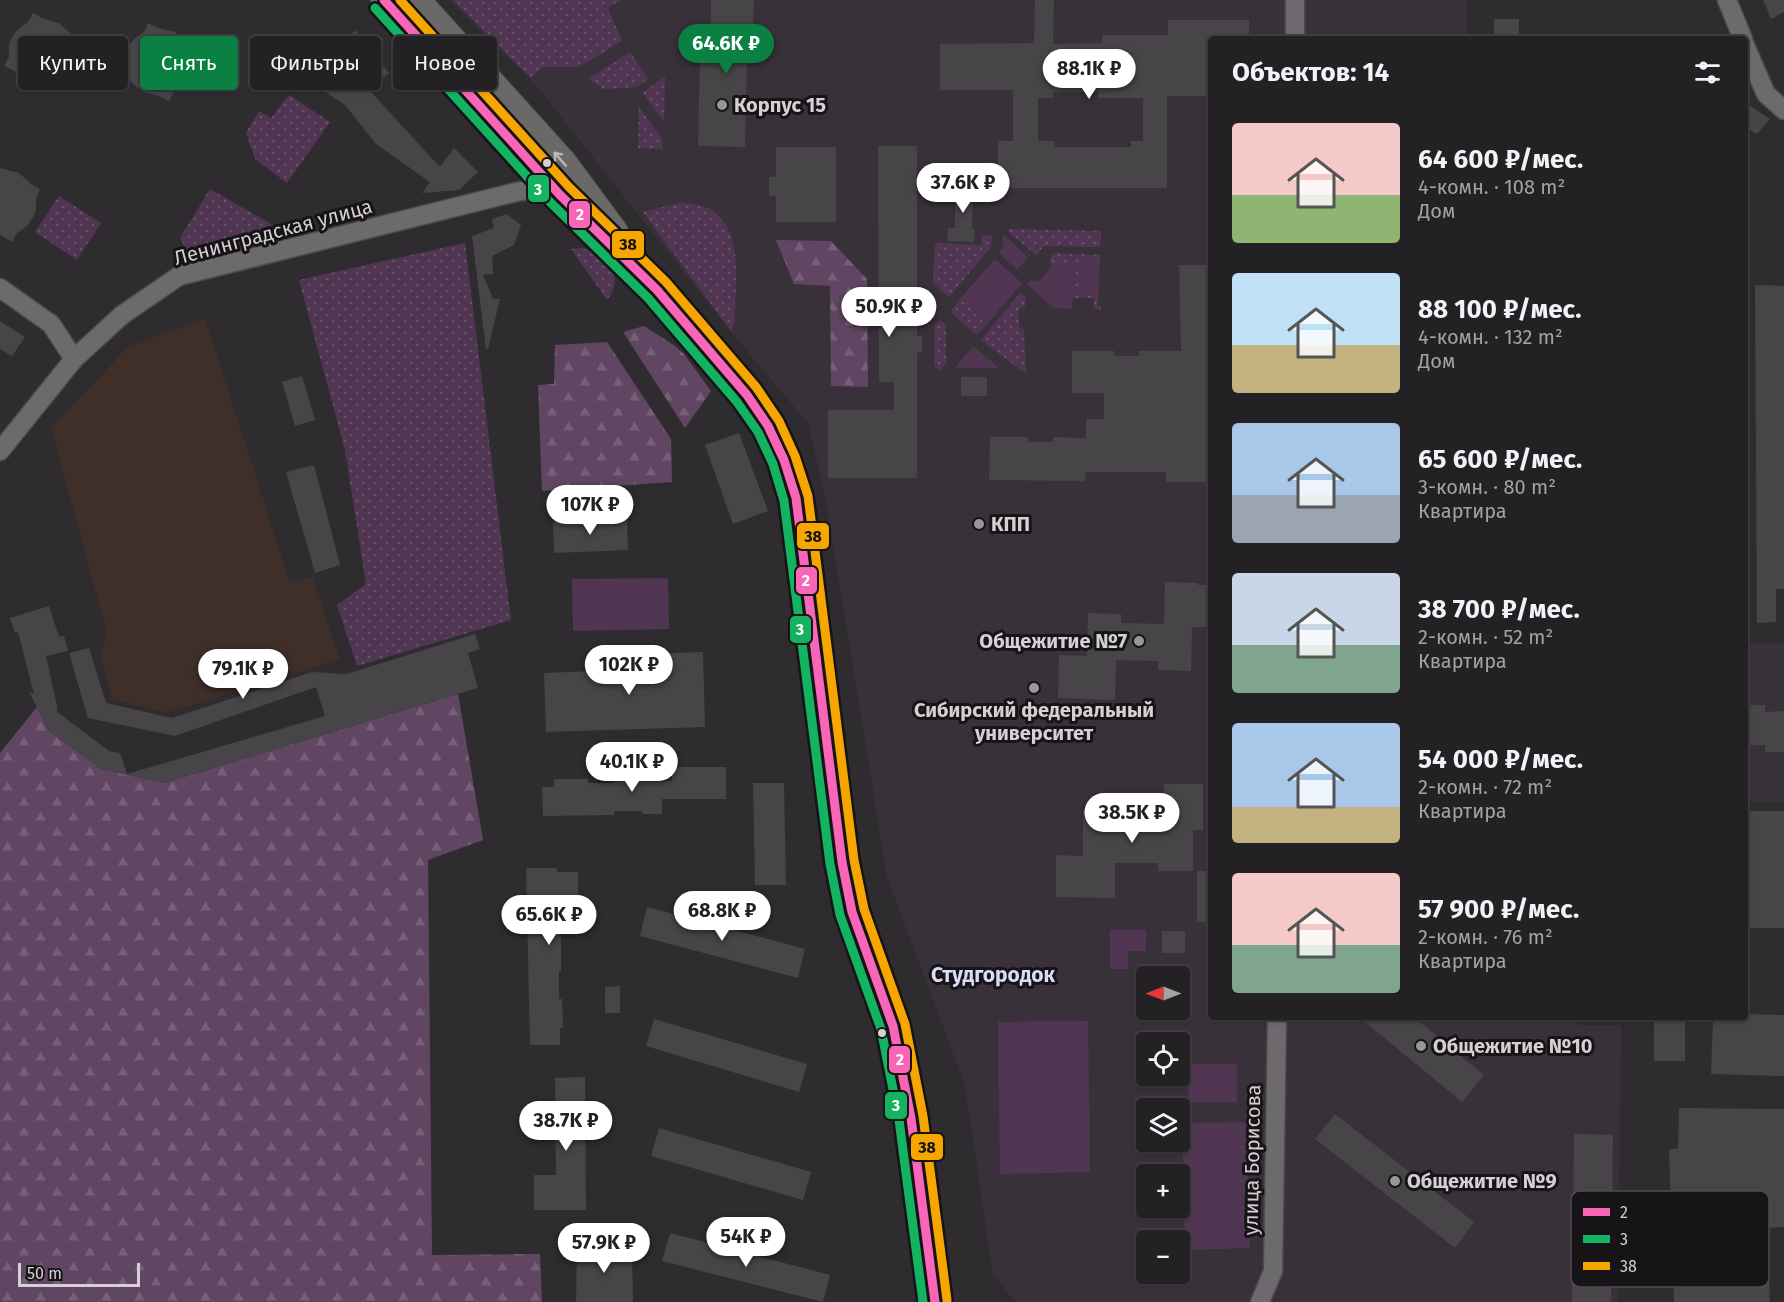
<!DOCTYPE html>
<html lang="ru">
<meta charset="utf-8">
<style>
:root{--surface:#232124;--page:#2b292c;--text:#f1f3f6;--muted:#a3a3a6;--line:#403e41;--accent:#0b8043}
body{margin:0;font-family:"Fira Sans",sans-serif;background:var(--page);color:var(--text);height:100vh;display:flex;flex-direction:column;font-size:22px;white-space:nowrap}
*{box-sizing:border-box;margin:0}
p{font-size:20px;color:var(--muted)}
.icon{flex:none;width:33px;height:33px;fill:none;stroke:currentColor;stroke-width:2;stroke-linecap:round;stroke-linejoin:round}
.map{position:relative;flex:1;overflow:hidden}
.sheet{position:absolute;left:1208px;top:36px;width:540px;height:984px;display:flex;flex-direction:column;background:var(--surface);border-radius:6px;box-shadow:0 2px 4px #0004,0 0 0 2px var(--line)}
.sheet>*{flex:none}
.guide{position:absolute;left:18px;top:36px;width:570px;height:54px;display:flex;gap:12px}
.needle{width:39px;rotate:270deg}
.tools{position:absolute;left:1136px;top:966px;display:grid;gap:12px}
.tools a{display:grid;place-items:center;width:54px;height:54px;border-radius:6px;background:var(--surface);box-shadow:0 2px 4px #0004,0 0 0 2px var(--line);font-size:30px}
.scale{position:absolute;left:18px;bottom:15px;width:122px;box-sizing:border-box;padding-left:6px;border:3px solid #d4d0d4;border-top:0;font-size:16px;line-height:21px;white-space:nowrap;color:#d4d0d4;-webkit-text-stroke:4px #171417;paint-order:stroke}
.price{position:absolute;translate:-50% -51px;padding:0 14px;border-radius:21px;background:#fff;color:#222;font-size:20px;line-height:39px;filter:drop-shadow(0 2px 3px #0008)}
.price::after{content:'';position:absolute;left:50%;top:36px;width:18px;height:14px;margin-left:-9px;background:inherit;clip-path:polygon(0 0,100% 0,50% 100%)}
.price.selected{background:var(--accent);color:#fff}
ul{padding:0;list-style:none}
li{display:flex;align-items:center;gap:18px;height:150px;padding:0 24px}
li span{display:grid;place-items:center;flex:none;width:168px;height:120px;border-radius:6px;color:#555}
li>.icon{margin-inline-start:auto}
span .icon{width:72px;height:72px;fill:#fffc;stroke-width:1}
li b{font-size:26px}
h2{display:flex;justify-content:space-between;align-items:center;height:72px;padding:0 24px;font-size:26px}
.pill{padding:0 21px;border-radius:6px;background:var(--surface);box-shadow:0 2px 4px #0004,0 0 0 2px var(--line);font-size:21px;line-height:54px}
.pill.selected{background:var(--accent);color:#fff}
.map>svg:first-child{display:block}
.industrial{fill:#3f2f28}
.built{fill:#39313a;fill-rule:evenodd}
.grass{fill:url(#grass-dots)}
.forest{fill:url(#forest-firs)}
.park{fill:#503653}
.building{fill:#474548;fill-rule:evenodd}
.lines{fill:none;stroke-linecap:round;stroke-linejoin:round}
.street-casing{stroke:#4d494d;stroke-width:21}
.secondary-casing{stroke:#4d494d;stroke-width:28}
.street{stroke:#6d6a6d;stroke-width:18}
.secondary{stroke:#6b6868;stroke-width:26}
.bus-1-casing{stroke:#171417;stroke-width:14}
.bus-2-casing{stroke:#171417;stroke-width:14}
.bus-3-casing{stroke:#171417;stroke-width:14}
.bus-1{stroke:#fa66b7;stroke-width:9}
.bus-2{stroke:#13b361;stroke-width:9}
.bus-3{stroke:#f7a600;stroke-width:9}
.oneway{stroke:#bab6b9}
.poi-dot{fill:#9a979b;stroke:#171417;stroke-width:2}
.bus-dot{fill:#d4d0d4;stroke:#171417;stroke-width:2}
.labels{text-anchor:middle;stroke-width:6;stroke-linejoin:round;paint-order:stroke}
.poi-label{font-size:20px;font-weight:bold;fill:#d4d0d4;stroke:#171417;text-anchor:start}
.street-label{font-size:20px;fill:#d4d0d4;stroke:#171417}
.neighbourhood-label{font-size:21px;font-weight:bold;fill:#dbdaf7;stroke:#171417}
.key{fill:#171417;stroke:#504c50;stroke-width:1.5}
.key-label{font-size:16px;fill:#d4d0d4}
.line-badge{stroke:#171417;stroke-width:2}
.badge-label{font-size:16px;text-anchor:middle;font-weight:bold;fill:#fff}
.pale-badge-label{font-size:16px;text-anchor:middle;font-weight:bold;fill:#111}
</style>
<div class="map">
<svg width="1784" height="1302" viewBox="0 0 1784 1302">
<defs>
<pattern id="grass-dots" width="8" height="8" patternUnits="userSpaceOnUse" patternTransform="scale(1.5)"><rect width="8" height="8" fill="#503653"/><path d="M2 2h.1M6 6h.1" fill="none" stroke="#68526b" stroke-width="1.8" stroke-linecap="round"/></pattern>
<pattern id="forest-firs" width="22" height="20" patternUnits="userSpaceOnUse" patternTransform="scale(1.5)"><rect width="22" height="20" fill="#604663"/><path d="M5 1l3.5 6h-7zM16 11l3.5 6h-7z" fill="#766078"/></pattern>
</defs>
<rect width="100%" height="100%" fill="#2f2c30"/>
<path class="industrial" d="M205 318 290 583 313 577 340 659 166 713 113 700 100 655 107 633 51 428 128 347Z"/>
<g class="built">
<path d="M449 0H1467V38L1477 39H1210V1017H1580L1581 1025H1621L1618 1302H1016L993 1275 965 1085 887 877 826 500 808 423 732 333 536 85ZM1146 976H1179V1010H1146ZM1146 1042H1179V1076H1146ZM1146 1108H1179V1142H1146ZM1146 1174H1179V1208H1146ZM1146 1240H1179V1274H1146Z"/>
<path d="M1784 643V802H1745L1744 644Z"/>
</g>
<g class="grass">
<path d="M453 0H621L608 8 622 41 579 67H542L531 78Z"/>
<path d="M630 52 648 79 637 87 604 89 588 79Z"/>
<path d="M665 76 664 122 643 93Z"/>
<path d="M289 95 330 122 287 183 255 159 246 133 259 111 271 118Z"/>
<path d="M639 107 662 139V149L638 148Z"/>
<path d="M210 189 271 224 274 238 261 248 193 263 180 238Z"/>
<path d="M59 196 101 223 77 260 35 232Z"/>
<path d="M679 203C688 204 699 204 707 208 746 225 735 289 734 324L731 331 643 212Z"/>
<path d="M1009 229 1101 231 1100 247 1044 246 1036 255 1008 232Z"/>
<path d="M982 235 992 236 991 247 949 297 933 283 935 243 981 245Z"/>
<path d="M465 243 511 620 357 666 337 605 366 584 345 450 299 280Z"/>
<path d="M583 248C606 258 626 276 607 300L571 249Z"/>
<path d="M1053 253 1100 255 1098 305 1101 306V310L1094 309V298H1072L1074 267 1052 266 1050 259Z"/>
<path d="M1020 293 1026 298 1025 307 1019 308V328L1024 329 1026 374 981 340Z"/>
<path d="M960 299 988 323 977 335 950 312Z"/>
<path d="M940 320 946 325V364L939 371 934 365 935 325Z"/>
</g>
<g class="forest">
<path d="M776 240 831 241 867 279 868 387 831 386 830 286 794 284Z"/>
<path d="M644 326 675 346 684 354 711 391 685 428 623 332Z"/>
<path d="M607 342 671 439 672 482 542 491 538 385 554 384 555 345Z"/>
<path d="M458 694 483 840 428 860 432 1255 540 1254 542 1302H0V753L37 707 48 730 101 769 164 783Z"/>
</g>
<g class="park">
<path d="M1003 234 1028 257 1017 270 999 253 1003 248Z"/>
<path d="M1080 257 1098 258 1097 293 1079 292Z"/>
<path d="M995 259 1022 283 988 323 960 299Z"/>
<path d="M1052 266H1074L1072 309 1053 308 1027 284 1031 280 1039 282Z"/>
<path d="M973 346 999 368H955Z"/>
<path d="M668 578 669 629 573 631 572 579Z"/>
<path d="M1110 930H1146V951H1128V969H1110Z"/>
<path d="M1088 1021 1090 1172 1000 1174 998 1022Z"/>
<rect x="1189" y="1064" width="48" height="38"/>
<path d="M1247 1122 1250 1248 1185 1250 1182 1123Z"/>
</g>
<g class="building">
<path d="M711 0H754L752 64H747L745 147 698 146 700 54 710 55Z"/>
<path d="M1035 0H1054L1053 44 1102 43V35H1168V20H1249V39H1210V96H1167V188H998V141H1013V90H940V44L1034 43ZM1053 92H1098V98H1143V141H1131V147H1054V141H1038V98H1053Z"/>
<path d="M1763 0H1784V12L1771 19Z"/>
<path d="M33 13 42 18 59 23 71 34 80 39 76 48 75 61 72 69 67 76 56 83 52 92 41 86 26 82 15 71 4 66 9 57V44L13 36 18 29 28 22Z"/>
<rect x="1494" y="19" width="25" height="18"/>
<path d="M148 23 158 28 175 32 187 43 197 48 192 57V70L189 78 184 85 174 92 169 101 159 96 143 92 131 82 121 76 126 67V54L129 46 134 39 144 32Z"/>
<path d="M355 30 389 73 369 90 440 167 454 148 478 172 459 190 422 193 430 182 376 144 345 105 315 85Z"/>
<path d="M1744 102 1770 119 1757 134 1744 127Z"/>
<path d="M878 146H917V336H922V352L917 353V478H828V410H894V382H879Z"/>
<path d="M776 147H836V222H776V196H769V177H776Z"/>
<path d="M0 168 19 173 31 184 40 189 36 198V211L32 219 27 226 17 233 12 242 0 235Z"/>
<path d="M955 182H973L972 229H975L974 242 947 241 948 228H955Z"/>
<path d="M507 214 521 225 514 245 492 256 493 274 483 275 493 299H500L488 349H486L472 236 494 228 492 219Z"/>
<path d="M1179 265H1210V482H1166V472H1086L1085 481 989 480 990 437H1028V442H1053V437L1086 438V419H1104V393H1072V351H1114V356H1139V351H1181Z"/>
<path d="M1755 285 1784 286V589H1776V622L1757 623Z"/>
<path d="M0 321 25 337 12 356 0 349Z"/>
<path d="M302 376 315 420 295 426 282 382Z"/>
<rect x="961" y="377" width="26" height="19"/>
<path d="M739 433 768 511 733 524 705 445Z"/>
<path d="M314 465 340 565 315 573 286 472Z"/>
<path d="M627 519 628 550 554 553 553 522Z"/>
<path d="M1165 582 1198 583V585H1210V627H1192L1191 671 1158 670V661L1116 660 1115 700 1058 698 1059 655 1087 656 1088 613 1121 614V623L1164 624Z"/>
<path d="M49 606 59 637 64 636 68 651 46 656 58 711H56L109 751 120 753 127 774 325 716 316 687 175 736 88 718 69 653 89 648 106 703 172 718 312 672 347 674 475 634 480 649 468 653 478 688 164 783 101 769 48 730 29 691 34 694 18 632 15 633 10 618Z"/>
<path d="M703 652 705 727 546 732 544 673 645 669V654Z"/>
<path d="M1744 705H1765V712L1784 711V752H1765V745H1744Z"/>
<path d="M672 767H726V799H662V814H642V811H614V815L543 816 542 787H554V779H588V783H614V778H645V781H672Z"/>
<path d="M753 783H784L786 885H755Z"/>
<path d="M1164 784H1203V830H1193V871H1158V863H1115V898L1056 897V855L1083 856V811H1122V821H1164Z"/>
<rect x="1744" y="811" width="40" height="117"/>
<path d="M526 868H557V872H578V915H585V934H561V971H559V999H562L563 1028H560V1045H530Z"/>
<rect x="1197" y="871" width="13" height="51"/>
<path d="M647 907 805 949 798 978 640 936Z"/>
<rect x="1162" y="931" width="23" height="22"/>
<path d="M620 986V1013H605V987Z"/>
<path d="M1744 1014 1784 1015V1076L1711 1074 1713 1017H1744Z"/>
<path d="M1359 1017H1414L1484 1075 1462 1102Z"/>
<rect x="1654" y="1017" width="31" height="44"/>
<path d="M654 1019 807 1064 799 1092 646 1046Z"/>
<path d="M585 1077 586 1210H534V1175H556L555 1078Z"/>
<path d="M1679 1108 1784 1109V1227L1767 1228 1770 1302H1674L1669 1149H1678Z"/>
<path d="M1335 1114 1474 1222 1455 1248 1315 1139Z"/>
<path d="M659 1128 811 1172 803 1200 651 1156Z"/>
<path d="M1574 1134 1613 1135 1611 1302H1572Z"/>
<path d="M670 1233 830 1275 823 1302 662 1261Z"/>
<path d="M577 1244H609V1249H632L633 1302H576Z"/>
</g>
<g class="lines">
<defs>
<g id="street">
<path d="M1295 0V39"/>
<path d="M1727 0 1743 39"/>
<path d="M1744 43 1766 94 1784 110"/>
<path d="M0 288 51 324 74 359"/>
<path d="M0 451 74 359 122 315 179 276 516 192 551 186"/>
<path d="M1260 1302 1273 1271 1277 1017"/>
</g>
<g id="secondary">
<path d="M384 0 560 195 657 290 747 395 768 426 784 460 796 498 842 862 852 912 893 1026 911 1118 935 1302"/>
<path d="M417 0 564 163 615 232"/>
</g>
</defs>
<use href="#street" class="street-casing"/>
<use href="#secondary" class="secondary-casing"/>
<use href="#street" class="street"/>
<use href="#secondary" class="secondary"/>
<defs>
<path id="bus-1" d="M384 0 560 195 657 290 747 395 768 426 784 460 796 498 842 862 852 912 893 1026 911 1118 935 1302"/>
<path id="bus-2" d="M375 8 551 203 648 298 737 402 758 432 773 464 784 501 830 864 840 915 881 1029 899 1120 923 1302"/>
<path id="bus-3" d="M400 0 569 187 666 282 756 387 779 421 795 456 808 496 854 860 864 909 905 1024 923 1116 947 1300"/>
</defs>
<use href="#bus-1" class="bus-1-casing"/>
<use href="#bus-2" class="bus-2-casing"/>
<use href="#bus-3" class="bus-3-casing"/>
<use href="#bus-1" class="bus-1"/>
<use href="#bus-2" class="bus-2"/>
<use href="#bus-3" class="bus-3"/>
</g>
<defs><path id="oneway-shaft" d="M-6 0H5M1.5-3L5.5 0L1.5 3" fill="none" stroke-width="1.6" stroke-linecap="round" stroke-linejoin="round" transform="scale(1.5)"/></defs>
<use class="oneway" href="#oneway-shaft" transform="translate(560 159) rotate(-131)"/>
<g class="poi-dot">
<circle cx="722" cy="105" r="6"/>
<circle cx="979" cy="524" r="6"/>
<circle cx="1139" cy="641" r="6"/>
<circle cx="1034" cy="688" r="6"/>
<circle cx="1421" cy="1046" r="6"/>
<circle cx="1395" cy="1181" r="6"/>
</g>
<g class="bus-dot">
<circle cx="547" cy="163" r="5"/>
<circle cx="882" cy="1033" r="5"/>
</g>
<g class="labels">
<g class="poi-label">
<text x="734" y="112">Корпус 15</text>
<text x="991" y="531">КПП</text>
<text x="1127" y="648" text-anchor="end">Общежитие №7</text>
<text x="1034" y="717" text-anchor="middle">Сибирский федеральный<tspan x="1034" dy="23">университет</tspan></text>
<text x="1433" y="1053">Общежитие №10</text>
<text x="1407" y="1188">Общежитие №9</text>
</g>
<g class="street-label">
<text transform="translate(273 232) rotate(-15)" y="7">Ленинградская улица</text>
<text transform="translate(1252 1160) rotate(-89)" y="7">улица Борисова</text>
</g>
<g class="neighbourhood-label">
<text x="993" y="982">Студгородок</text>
</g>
</g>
<rect x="1571" y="1191" width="198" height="96" rx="9" class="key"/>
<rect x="1583" y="1208" width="27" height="8" fill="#fa66b7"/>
<rect x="1583" y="1235" width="27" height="8" fill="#13b361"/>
<rect x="1583" y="1262" width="27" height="8" fill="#f7a600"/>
<g class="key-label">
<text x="1620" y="1218">2</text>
<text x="1620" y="1245">3</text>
<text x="1620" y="1272">38</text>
</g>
<g class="line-badge">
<rect x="527" y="174" width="23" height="29" rx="6" fill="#13b361"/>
<rect x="568" y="200" width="23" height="29" rx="6" fill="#fa66b7"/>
<rect x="611" y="230" width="34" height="29" rx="6" fill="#f7a600"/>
<rect x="796" y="522" width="34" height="28" rx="6" fill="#f7a600"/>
<rect x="795" y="566" width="23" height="29" rx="6" fill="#fa66b7"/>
<rect x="789" y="615" width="23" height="29" rx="6" fill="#13b361"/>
<rect x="888" y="1045" width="23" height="29" rx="6" fill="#fa66b7"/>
<rect x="884" y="1091" width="24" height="29" rx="6" fill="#13b361"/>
<rect x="910" y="1133" width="34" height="28" rx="6" fill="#f7a600"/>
</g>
<g class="badge-label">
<text x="538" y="195">3</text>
<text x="580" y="220">2</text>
<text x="806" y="586">2</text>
<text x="800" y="635">3</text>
<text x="900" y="1065">2</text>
<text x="896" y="1111">3</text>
</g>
<g class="pale-badge-label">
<text x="628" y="250">38</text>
<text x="813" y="542">38</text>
<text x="927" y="1153">38</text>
</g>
</svg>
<div class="tools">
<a><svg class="needle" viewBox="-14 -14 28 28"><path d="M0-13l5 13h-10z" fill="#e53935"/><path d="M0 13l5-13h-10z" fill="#a3a3a6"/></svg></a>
<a><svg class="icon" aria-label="locate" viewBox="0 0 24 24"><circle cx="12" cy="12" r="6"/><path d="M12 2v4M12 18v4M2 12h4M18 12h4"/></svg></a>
<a><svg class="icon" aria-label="layers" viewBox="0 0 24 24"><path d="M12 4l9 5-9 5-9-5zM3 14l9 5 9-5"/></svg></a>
<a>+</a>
<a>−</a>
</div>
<div class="scale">50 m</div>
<b class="price selected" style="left:726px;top:75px">64.6K ₽</b>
<b class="price" style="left:1089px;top:100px">88.1K ₽</b>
<b class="price" style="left:963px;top:214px">37.6K ₽</b>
<b class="price" style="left:889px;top:338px">50.9K ₽</b>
<b class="price" style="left:590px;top:536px">107K ₽</b>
<b class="price" style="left:629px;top:696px">102K ₽</b>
<b class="price" style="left:243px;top:700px">79.1K ₽</b>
<b class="price" style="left:632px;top:793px">40.1K ₽</b>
<b class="price" style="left:1132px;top:844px">38.5K ₽</b>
<b class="price" style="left:722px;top:942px">68.8K ₽</b>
<b class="price" style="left:549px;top:946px">65.6K ₽</b>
<b class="price" style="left:566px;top:1152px">38.7K ₽</b>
<b class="price" style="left:746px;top:1268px">54K ₽</b>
<b class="price" style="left:604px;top:1274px">57.9K ₽</b>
<div class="guide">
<a class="pill">Купить</a>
<a class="pill selected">Снять</a>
<a class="pill">Фильтры</a>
<a class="pill">Новое</a>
</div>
<section class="sheet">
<h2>Объектов: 14<svg class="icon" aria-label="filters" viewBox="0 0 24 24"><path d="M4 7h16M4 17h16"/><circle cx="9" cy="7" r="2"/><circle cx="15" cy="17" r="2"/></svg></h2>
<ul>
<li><span style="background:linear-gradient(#f6c9c9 60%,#8fb573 0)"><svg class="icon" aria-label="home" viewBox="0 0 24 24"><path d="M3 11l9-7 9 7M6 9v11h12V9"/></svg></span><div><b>64 600 ₽/мес.</b><p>4-комн. · 108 m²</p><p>Дом</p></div></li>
<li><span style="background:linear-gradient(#bfe0f5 60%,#c2b280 0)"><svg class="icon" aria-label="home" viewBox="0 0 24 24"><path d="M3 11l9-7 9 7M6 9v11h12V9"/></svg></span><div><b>88 100 ₽/мес.</b><p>4-комн. · 132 m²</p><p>Дом</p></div></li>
<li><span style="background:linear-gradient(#a9c7e8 60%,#9aa5b1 0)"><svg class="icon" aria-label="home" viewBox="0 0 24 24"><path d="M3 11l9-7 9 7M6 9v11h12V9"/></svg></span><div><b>65 600 ₽/мес.</b><p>3-комн. · 80 m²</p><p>Квартира</p></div></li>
<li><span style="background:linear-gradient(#c9d6e8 60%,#7fa58c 0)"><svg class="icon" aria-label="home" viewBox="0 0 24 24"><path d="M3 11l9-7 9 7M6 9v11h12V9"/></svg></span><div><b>38 700 ₽/мес.</b><p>2-комн. · 52 m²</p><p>Квартира</p></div></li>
<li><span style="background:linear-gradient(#a9c7e8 70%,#c2b280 0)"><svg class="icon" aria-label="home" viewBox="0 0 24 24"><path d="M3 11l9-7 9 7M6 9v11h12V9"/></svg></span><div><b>54 000 ₽/мес.</b><p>2-комн. · 72 m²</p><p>Квартира</p></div></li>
<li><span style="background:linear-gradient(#f6c9c9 60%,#7fa58c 0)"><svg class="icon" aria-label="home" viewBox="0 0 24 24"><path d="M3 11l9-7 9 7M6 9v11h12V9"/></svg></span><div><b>57 900 ₽/мес.</b><p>2-комн. · 76 m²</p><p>Квартира</p></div></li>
</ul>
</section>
</div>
